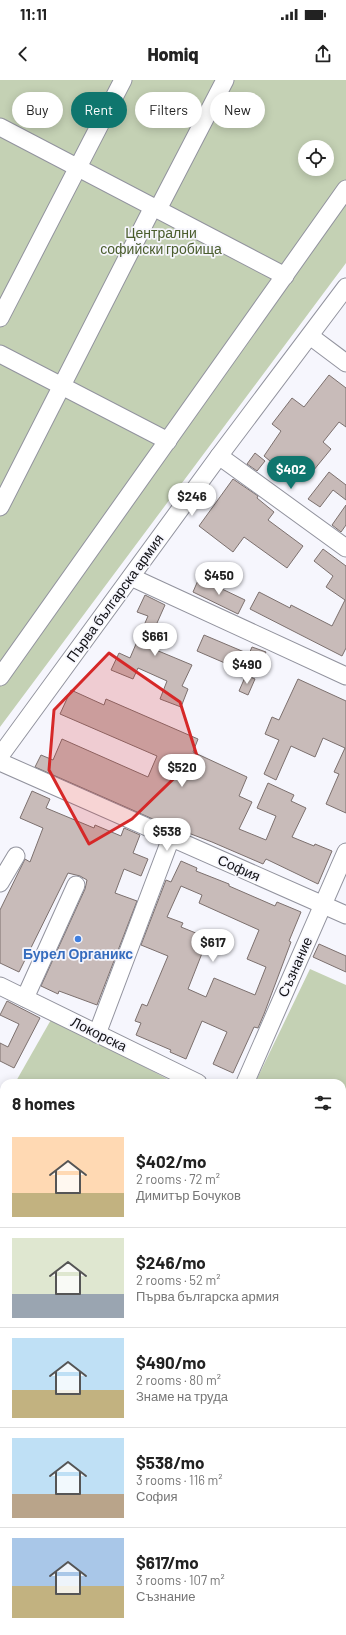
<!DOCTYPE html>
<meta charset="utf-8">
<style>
:root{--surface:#fff;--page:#f2f2f2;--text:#222;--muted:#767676;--line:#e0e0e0;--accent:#0f766e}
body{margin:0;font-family:Barlow,sans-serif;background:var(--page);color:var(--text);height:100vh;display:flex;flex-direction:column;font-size:15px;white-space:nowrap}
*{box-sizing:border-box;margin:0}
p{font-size:13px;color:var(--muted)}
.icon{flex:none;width:22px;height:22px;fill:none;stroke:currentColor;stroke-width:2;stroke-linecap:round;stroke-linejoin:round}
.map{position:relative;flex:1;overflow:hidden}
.drawer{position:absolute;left:0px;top:999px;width:346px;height:556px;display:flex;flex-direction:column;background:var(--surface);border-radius:12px 12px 0 0;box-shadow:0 2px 10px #0003}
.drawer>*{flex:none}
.top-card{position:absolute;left:12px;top:12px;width:322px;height:36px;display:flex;gap:8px}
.fabs{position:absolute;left:298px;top:60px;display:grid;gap:8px}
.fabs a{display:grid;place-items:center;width:36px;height:36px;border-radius:50%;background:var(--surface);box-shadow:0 2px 10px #0003;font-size:20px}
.price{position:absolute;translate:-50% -34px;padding:0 9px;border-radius:14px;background:#fff;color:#222;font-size:13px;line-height:26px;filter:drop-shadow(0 1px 2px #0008)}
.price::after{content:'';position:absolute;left:50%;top:24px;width:12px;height:9px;margin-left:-6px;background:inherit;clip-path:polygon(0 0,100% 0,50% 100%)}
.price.on{background:var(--accent);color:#fff}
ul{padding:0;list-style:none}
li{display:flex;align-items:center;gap:12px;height:100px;padding:0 12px}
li+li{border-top:1px solid var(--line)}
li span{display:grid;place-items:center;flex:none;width:112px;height:80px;border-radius:0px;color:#555}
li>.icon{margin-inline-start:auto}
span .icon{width:48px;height:48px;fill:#fffc;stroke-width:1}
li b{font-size:17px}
h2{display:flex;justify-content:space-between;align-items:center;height:48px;padding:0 12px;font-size:17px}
.pill{padding:0 14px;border-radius:18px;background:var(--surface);box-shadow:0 2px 10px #0003;font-size:14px;line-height:36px}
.pill.on{background:var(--accent);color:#fff}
.status{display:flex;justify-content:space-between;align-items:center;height:28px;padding:0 20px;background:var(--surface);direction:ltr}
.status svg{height:11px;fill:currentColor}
header{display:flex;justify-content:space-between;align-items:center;height:52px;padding:0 12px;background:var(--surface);font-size:18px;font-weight:800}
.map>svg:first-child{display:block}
.green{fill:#c4d1b4;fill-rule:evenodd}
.building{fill:#c8bbb9;stroke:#7c706e;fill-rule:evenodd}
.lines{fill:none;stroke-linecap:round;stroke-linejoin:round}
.minor-casing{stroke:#92939e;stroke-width:19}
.path{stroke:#9d9da3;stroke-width:2.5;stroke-dasharray:4 2;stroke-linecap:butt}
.minor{stroke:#fff;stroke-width:17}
.marked{fill:#d62828;fill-opacity:0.2;stroke:#d62828;stroke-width:3;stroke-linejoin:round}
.shop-dot{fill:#3f7fe0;stroke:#f6f6fd;stroke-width:1.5}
.labels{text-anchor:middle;stroke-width:3.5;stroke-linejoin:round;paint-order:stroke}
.park-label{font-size:14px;fill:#4a5d2d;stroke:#f6f6fd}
.street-label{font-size:14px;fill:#111115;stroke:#f6f6fd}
.shop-label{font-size:14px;font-weight:bold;fill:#366cbe;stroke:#f6f6fd}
</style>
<div class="status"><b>11:11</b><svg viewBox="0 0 49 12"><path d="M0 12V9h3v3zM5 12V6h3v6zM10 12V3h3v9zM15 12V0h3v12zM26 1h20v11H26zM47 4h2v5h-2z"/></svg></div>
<header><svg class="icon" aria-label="back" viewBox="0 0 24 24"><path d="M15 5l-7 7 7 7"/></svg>Homiq<svg class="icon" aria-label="share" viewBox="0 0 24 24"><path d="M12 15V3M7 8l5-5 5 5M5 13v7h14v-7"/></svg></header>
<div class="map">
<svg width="346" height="1555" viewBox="0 0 346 1555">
<rect width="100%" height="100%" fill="#f6f6fd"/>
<g class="green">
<path d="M0 0H346V183L0 647ZM305 67H327V89H305Z"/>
<path d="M310 889 346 905V1071L342 1072V1003H255Z"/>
<path d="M52 938 175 1003H15Z"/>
<path d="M4 1021V1110L0 1107V1028Z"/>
</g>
<g class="building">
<path d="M329 295 346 308V347L339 342 323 362 331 369 313 391 305 384 303 386 299 382 288 396 264 376 281 351 272 344 292 318 304 327Z"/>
<path d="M255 373 265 381 257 391 247 384Z"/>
<path d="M329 392 346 405V420L333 410 320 427 308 419Z"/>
<path d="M233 399 258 416 257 418 274 432 268 440 303 466 287 488 244 457 233 472 199 446Z"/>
<path d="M346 425V445L341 452 332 445Z"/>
<path d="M323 469 346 486V568L342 576 250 529 259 512 290 528 291 525 332 546 345 520 326 507 333 496 314 481Z"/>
<path d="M199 498 245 520 238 534 193 512Z"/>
<path d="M145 515 165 525 153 552 162 556 156 570 192 585 182 606 188 609 181 627 160 619 167 601 138 588 133 599 111 590 119 573 130 578 148 536 137 532Z"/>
<path d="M204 555 249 574 252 567 266 572 255 596 197 571Z"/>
<path d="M246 595 255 599 248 615 239 611Z"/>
<path d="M298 599 346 621V733L326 724 339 694 334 692 345 668 323 658 315 677 291 666 276 700 264 694 279 660 265 654 272 637 279 640Z"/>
<path d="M71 610 104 625 106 619 198 659 193 672 247 697 239 716 252 722 239 749 266 760 276 736 257 728 268 703 294 715 291 721 306 728 292 757 314 766 315 764 332 771 318 804 266 779 263 784 212 762 162 743 35 687 41 675 53 680 62 659 148 697 157 676 60 634Z"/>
<path d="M32 711 50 719 46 728 94 748 95 745 121 756 124 748 140 755 133 773 148 779 141 796 124 789 115 813 137 821 97 925 59 911 58 914 41 906 85 809 87 800 80 796 68 793 19 892 0 883V830L25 779 30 782 43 748 20 738Z"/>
<path d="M181 781 197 788 196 791 229 804V806L275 826 277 822 301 832 289 861 291 862 264 934 258 948 254 947 233 993 213 984 227 952 202 941 186 979 170 972 171 970 136 955 141 943 135 941 142 924 147 926 168 876 141 865 166 800 171 802ZM181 806 202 815 199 823 259 850 247 879 266 887 255 915 214 898 206 917 188 909 208 858 181 847 183 843 167 837Z"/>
<path d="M319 864 346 876V892L313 877Z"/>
<path d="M7 921 40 938 14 988 0 981V963L8 967 19 944 0 935Z"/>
</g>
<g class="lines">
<defs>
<g id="minor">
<path d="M0 47 285 196"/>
<path d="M158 129 225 0"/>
<path d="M0 238 123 0"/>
<path d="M310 256 346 283"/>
<path d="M0 274 168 361"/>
<path d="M219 376 346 468"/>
<path d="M0 427 153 127"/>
<path d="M131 497 346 596"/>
<path d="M0 597 346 109"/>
<path d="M0 676 219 376 346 207"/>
<path d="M0 682 346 835"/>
<path d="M0 803 16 776"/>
<path d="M0 906 198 1003"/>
<path d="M25 918 76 805"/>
<path d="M97 954 171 758"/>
<path d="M245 1003 346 772"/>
<path d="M342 1072 346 1074"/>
<path d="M0 1120 4 1123"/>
<path d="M342 1311 346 1314"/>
<path d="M0 1399 4 1402"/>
<path d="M342 1403 346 1397"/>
<path d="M0 1420 4 1413"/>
<path d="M0 1465 4 1468"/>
<path d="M0 1534 4 1527"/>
<path d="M132 1551 138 1555"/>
<path d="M238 1555 241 1551"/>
</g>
</defs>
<use href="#minor" class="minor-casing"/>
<path class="path" d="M0 1555H1"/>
<use href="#minor" class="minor"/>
</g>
<path class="marked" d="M109 573 180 622 197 676 132 739 89 764 49 690 54 630Z"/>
<circle class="shop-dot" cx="78" cy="859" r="4"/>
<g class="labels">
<g class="park-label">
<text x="161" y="158">Централни<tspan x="161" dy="16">софийски гробища</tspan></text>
</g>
<g class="street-label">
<text transform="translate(115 518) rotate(-54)" y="5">Първа българска армия</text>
<text transform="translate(239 788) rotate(24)" y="5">София</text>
<text transform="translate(295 887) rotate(-66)" y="5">Съзнание</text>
<text transform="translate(99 954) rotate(26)" y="5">Локорска</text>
</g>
<g class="shop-label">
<text x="78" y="879">Бурел Органикс</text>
</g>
</g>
</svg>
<div class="fabs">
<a><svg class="icon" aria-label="locate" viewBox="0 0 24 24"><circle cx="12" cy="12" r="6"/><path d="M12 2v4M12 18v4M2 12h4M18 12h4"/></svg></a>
</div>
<b class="price on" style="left:291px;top:410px">$402</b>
<b class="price" style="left:192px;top:437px">$246</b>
<b class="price" style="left:219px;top:516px">$450</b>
<b class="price" style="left:155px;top:577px">$661</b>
<b class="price" style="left:247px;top:605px">$490</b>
<b class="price" style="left:182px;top:708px">$520</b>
<b class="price" style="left:167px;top:772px">$538</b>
<b class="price" style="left:213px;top:883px">$617</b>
<div class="top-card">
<a class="pill">Buy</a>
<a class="pill on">Rent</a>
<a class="pill">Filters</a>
<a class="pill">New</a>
</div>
<section class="drawer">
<h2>8 homes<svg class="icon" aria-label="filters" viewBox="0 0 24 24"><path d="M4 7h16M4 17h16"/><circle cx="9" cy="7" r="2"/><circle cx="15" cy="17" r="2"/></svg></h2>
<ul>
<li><span style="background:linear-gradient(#ffd9b3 70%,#c2b280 0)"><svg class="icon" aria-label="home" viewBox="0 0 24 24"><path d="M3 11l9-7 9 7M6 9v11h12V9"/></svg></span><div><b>$402/mo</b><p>2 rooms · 72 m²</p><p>Димитър Бочуков</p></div></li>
<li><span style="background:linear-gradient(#dfe7d0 70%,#9aa5b1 0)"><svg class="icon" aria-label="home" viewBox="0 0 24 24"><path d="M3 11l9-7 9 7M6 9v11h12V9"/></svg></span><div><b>$246/mo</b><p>2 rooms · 52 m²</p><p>Първа българска армия</p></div></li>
<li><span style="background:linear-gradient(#bfe0f5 65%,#c2b280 0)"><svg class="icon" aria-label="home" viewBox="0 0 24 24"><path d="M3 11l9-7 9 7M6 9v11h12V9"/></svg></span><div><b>$490/mo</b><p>2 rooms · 80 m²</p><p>Знаме на труда</p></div></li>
<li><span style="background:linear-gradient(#bfe0f5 70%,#b9a48a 0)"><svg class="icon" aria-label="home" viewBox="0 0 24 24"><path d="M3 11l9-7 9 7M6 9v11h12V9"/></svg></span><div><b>$538/mo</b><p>3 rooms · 116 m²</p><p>София</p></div></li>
<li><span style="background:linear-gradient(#a9c7e8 60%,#c2b280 0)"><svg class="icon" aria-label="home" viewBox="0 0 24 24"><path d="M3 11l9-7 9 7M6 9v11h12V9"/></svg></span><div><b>$617/mo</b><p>3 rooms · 107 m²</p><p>Съзнание</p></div></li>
</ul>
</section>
</div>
